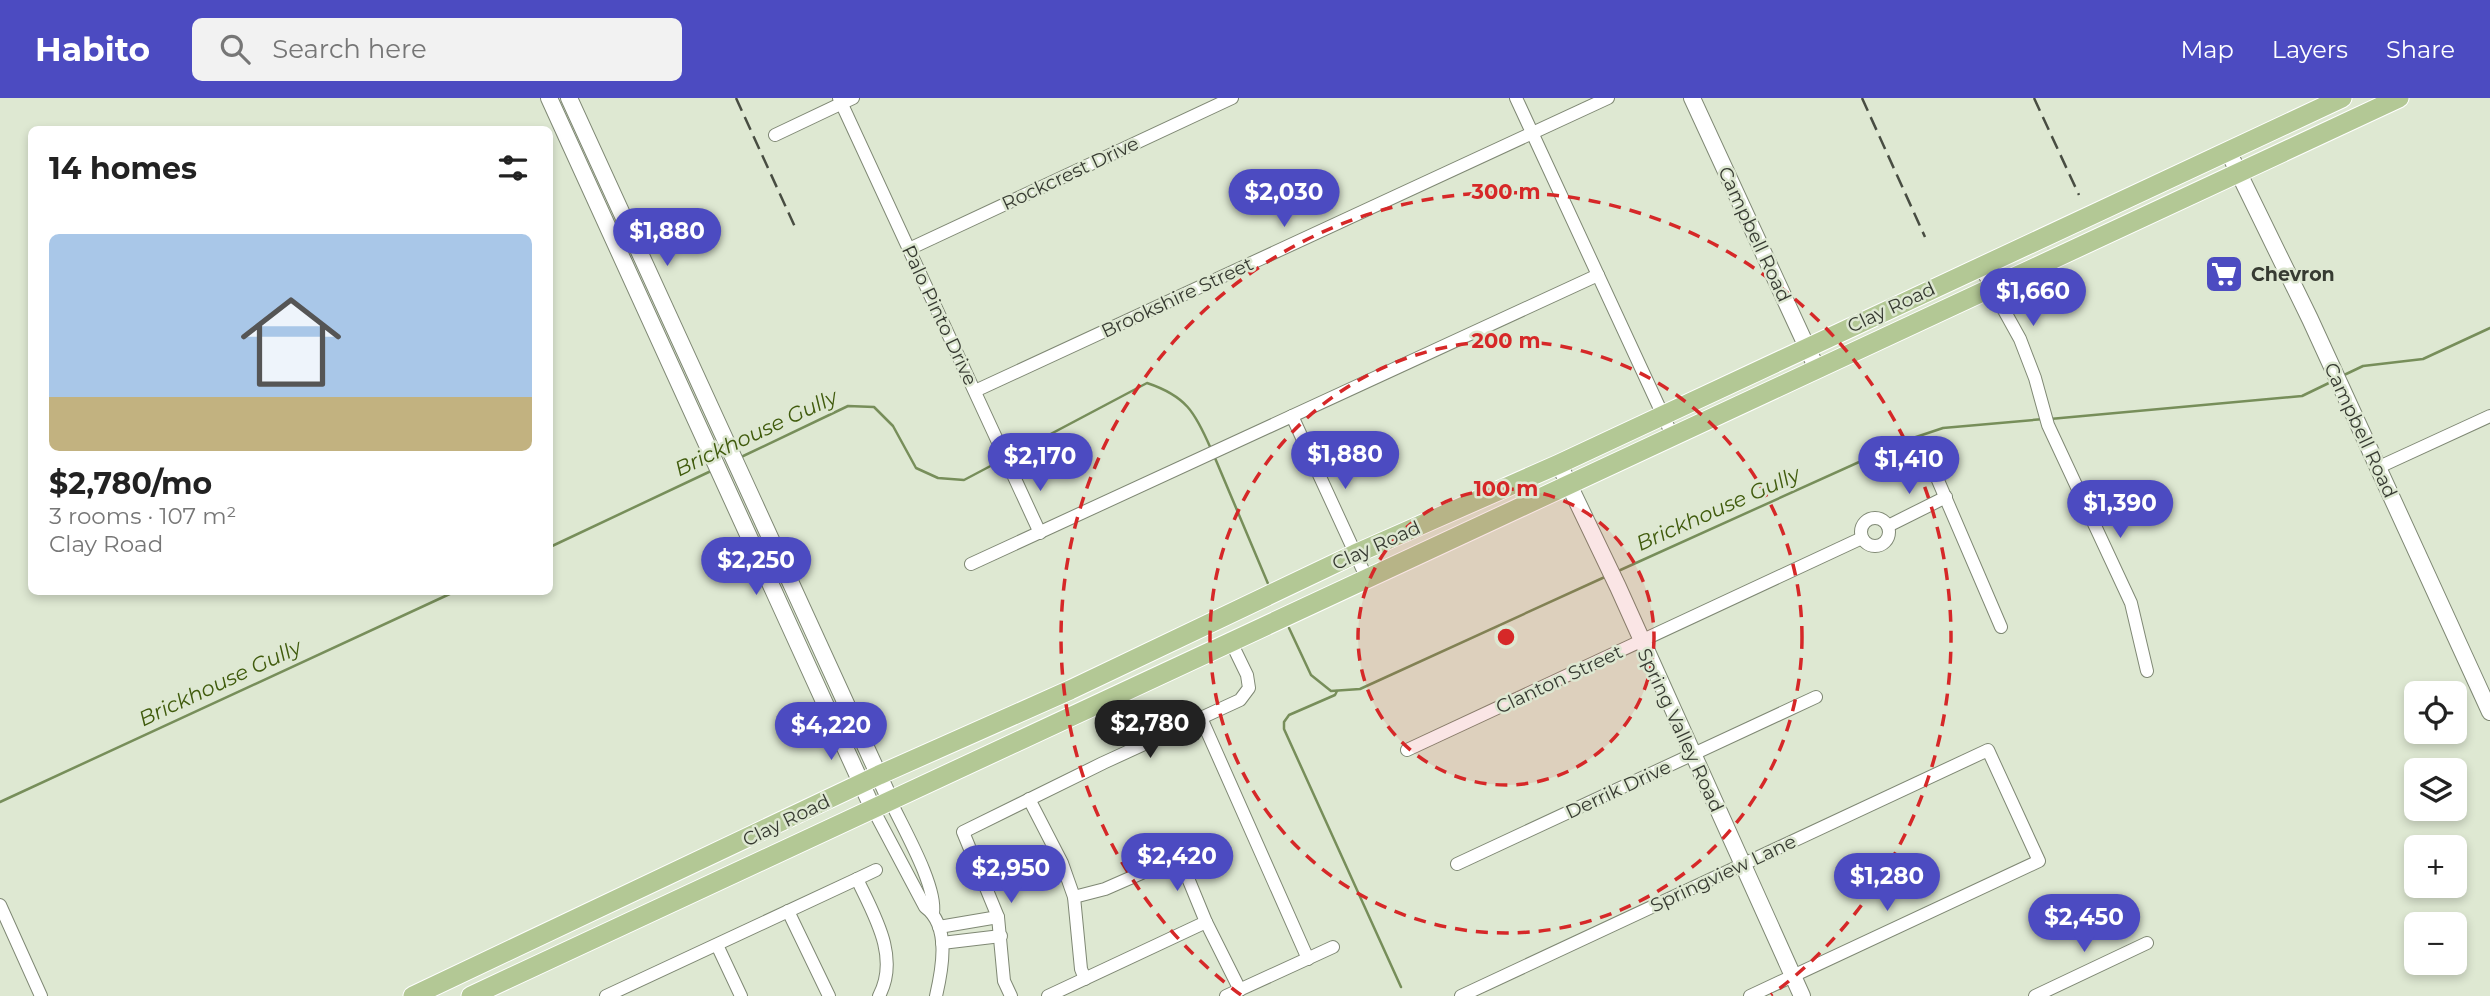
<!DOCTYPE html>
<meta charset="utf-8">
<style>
:root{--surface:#fff;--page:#f2f2f2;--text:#222;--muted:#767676;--line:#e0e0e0;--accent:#4c4bc1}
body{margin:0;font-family:Montserrat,sans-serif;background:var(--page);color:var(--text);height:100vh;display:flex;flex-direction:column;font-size:26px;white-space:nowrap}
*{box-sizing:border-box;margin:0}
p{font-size:23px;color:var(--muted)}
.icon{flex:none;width:38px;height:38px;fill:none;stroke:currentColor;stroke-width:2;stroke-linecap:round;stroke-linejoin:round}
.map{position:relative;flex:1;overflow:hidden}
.panel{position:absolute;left:28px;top:28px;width:525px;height:469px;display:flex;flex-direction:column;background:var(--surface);border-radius:10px;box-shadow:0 4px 10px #0003}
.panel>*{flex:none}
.controls{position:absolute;left:2404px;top:583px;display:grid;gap:14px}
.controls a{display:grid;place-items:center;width:63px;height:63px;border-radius:10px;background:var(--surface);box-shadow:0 4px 10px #0003;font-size:35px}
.price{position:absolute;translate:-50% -60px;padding:0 16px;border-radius:24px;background:var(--accent);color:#fff;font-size:23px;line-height:46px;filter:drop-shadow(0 2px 4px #0008)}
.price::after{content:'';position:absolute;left:50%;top:42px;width:21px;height:16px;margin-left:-10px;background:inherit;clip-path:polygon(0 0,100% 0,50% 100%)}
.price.active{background:#222;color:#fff}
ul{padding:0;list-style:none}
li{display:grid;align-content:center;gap:14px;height:371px;padding:0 21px}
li+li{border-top:2px solid var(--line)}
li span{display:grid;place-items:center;height:217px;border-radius:10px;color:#555}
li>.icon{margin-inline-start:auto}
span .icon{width:126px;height:126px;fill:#fffc;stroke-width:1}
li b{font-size:30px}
h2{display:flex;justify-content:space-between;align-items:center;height:84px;padding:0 21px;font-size:30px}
header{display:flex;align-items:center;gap:42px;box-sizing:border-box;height:98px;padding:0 35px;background:var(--accent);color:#fff}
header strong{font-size:33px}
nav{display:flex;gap:38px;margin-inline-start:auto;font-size:24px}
.search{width:490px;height:63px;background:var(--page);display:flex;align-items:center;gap:18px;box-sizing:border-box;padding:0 24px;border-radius:10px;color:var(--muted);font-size:26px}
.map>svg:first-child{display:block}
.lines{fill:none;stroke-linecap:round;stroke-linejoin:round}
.stream{stroke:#778e5a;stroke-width:2.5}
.street-casing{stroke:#7f8874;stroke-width:14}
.secondary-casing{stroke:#7f8874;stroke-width:18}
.primary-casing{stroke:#fff;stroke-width:21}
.street{stroke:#fff;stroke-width:12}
.secondary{stroke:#fff;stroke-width:16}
.primary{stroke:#b3c895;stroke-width:19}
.rail{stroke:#484d42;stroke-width:2.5;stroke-dasharray:14 7;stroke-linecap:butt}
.ring{fill:none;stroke:#d62828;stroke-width:3.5;stroke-dasharray:12 9}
.labels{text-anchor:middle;stroke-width:5;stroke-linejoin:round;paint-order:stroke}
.street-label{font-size:19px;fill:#373b32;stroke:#dee8d2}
.poi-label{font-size:19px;font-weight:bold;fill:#373b32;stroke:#dee8d2;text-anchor:start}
.water-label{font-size:21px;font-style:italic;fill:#405b0d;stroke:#dee8d2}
.centre{fill:#d62828;stroke:#dee8d2;stroke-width:3.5}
.ring-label{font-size:21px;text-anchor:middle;font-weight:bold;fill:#d62828;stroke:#dee8d2;stroke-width:5;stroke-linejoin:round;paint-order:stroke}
</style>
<header>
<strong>Habito</strong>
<div class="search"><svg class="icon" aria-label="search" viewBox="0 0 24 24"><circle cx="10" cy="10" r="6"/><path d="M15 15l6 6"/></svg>Search here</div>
<nav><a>Map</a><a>Layers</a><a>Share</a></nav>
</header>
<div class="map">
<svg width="2490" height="898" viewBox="0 0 2490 898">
<rect width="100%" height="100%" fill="#dee8d2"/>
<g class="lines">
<g class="stream">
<path d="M2342 278 2363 268 2423 261 2490 230"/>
<path d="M2050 321 2302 298 2333 283"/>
<path d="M1009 358 1147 285C1186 298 1195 314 1211 351"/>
<path d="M739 360 848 308 874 309 893 328 916 370 938 380 964 382 1000 363"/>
<path d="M1215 360 1269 488"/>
<path d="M550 449 711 373"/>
<path d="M1616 474 1910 341 1943 330 2044 321"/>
<path d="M1289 530 1311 577 1331 593 1360 591 1607 478"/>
<path d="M1337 593 1335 597 1289 617 1284 624V631L1401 889"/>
<path d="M0 704 454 494"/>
</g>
<defs>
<g id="street">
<path d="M839 0 1040 435"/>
<path d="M1516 0 1673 339"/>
<path d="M775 37 853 0"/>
<path d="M909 151 1232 0"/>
<path d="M1979 167 2020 241 2035 280 2048 327 2131 505 2147 573"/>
<path d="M975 293 1608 0"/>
<path d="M1292 318 1368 483"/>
<path d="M1925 352 2001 529"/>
<path d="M2379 369 2490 318"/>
<circle cx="1875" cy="434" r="14"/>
<path d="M1888 428 1946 399"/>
<path d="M971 466 1598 177"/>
<path d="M1202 622 1308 861"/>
<path d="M1407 652 1862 440"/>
<path d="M1029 701 1062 765 1074 799 1081 871 1085 881"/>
<path d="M891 704C903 730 937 788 933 815"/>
<path d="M873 711 925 809C951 828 942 872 936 898"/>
<path d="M1457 766 1816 599"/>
<path d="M876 772 857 781C874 817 900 859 879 898"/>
<path d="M1074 799 1105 791 1169 763 1183 768 1206 824 1240 892"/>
<path d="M0 807 41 898"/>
<path d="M788 813 829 898"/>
<path d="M939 829 998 819"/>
<path d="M942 845 1001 838"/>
<path d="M717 847 741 898"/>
<path d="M606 898 857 781"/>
<path d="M1011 898 1004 883 998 819 963 734 1103 665 1240 602 1249 590 1247 577 1231 544"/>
<path d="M1048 898 1206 824"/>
<path d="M1226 898 1333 849"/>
<path d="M1461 898 1988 652 2039 763 1750 898"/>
<path d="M2035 898 2147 845"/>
</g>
<g id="secondary">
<path d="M549 0 873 711"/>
<path d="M569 0 891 704"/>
<path d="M1692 0 1817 271"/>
<path d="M2228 53 2310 221 2490 614"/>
<path d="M1559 366 1618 489 1802 898"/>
</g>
<g id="primary">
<path d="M413 898 879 677 1070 592 1355 456 1559 366 2342 0"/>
<path d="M471 898 2399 0"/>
</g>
</defs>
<use href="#street" class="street-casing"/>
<use href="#secondary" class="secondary-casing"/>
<use href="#primary" class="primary-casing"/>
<use href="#street" class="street"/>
<use href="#secondary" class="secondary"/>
<use href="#primary" class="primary"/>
<g class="rail">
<path d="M736 0 795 129"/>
<path d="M1862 0 1925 139"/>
<path d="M2034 0 2079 97"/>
</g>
</g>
<circle cx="1506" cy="539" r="148" fill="#d62828" fill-opacity=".12"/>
<g class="ring">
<circle cx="1506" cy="539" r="148"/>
<circle cx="1506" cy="539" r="296"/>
<path d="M1241 897A445 445 0 1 1 1771 897"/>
</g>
<defs>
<symbol id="supermarket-square" viewBox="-11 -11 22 22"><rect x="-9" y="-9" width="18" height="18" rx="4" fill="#4c4bc1" stroke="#dee8d2"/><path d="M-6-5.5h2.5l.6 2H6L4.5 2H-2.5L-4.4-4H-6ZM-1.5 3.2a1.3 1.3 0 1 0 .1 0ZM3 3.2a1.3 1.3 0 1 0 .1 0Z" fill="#fff"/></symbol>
</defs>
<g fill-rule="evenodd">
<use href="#supermarket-square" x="2202" y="154" width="44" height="44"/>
</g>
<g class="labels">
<g class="street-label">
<text transform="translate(1070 75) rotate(-25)" y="7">Rockcrest Drive</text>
<text transform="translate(1755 136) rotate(65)" y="7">Campbell Road</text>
<text transform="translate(1177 199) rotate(-25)" y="7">Brookshire Street</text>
<text transform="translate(1891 209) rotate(-25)" y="7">Clay Road</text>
<text transform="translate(940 217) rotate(65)" y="7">Palo Pinto Drive</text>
<text transform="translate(2361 332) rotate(65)" y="7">Campbell Road</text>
<text transform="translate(1376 447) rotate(-24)" y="7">Clay Road</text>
<text transform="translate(1559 581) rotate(-25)" y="7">Clanton Street</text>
<text transform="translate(1681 632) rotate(65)" y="7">Spring Valley Road</text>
<text transform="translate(1618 691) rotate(-25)" y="7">Derrik Drive</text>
<text transform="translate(786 722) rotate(-26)" y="7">Clay Road</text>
<text transform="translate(1723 775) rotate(-25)" y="7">Springview Lane</text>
</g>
<g class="poi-label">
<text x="2251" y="183">Chevron</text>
</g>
<g class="water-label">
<text transform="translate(756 335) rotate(-25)" y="7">Brickhouse Gully</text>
<text transform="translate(1718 411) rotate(-24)" y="7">Brickhouse Gully</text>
<text transform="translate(220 585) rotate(-25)" y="7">Brickhouse Gully</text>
</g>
</g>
<circle cx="1506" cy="539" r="10" class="centre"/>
<g class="ring-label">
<text x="1506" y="101">300 m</text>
<text x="1506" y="250">200 m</text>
<text x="1506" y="398">100 m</text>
</g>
</svg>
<div class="controls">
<a><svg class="icon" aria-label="locate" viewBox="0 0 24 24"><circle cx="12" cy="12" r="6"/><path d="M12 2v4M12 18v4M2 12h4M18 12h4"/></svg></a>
<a><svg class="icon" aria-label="layers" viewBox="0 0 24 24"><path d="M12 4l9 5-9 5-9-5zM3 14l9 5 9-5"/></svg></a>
<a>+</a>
<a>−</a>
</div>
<b class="price" style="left:1284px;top:131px">$2,030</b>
<b class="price" style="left:667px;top:170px">$1,880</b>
<b class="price" style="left:2033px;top:230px">$1,660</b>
<b class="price" style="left:1345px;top:393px">$1,880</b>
<b class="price" style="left:1040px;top:395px">$2,170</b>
<b class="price" style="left:1909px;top:398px">$1,410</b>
<b class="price" style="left:2120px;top:442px">$1,390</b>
<b class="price" style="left:756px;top:499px">$2,250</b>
<b class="price active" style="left:1150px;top:662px">$2,780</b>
<b class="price" style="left:831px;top:664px">$4,220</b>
<b class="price" style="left:1177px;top:795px">$2,420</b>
<b class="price" style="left:1011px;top:807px">$2,950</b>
<b class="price" style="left:1887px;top:815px">$1,280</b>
<b class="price" style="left:2084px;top:856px">$2,450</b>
<section class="panel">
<h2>14 homes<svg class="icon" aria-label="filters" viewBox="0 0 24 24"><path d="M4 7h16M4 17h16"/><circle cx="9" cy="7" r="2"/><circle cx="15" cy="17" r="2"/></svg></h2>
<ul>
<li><span style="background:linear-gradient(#a9c7e8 75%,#c2b280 0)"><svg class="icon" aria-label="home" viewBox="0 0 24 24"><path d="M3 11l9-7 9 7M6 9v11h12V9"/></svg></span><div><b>$2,780/mo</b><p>3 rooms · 107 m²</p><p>Clay Road</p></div></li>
</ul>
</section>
</div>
